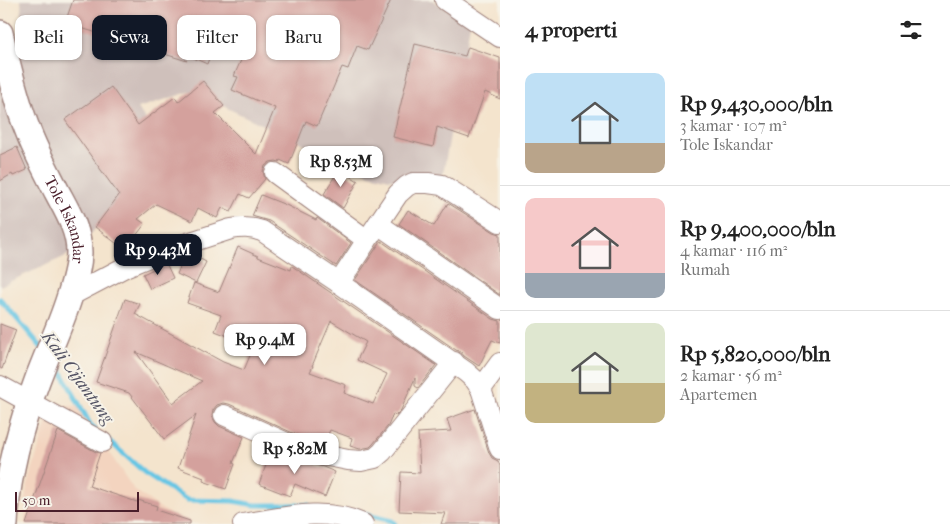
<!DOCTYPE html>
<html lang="id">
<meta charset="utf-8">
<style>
:root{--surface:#fff;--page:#f2f2f2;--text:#222;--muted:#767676;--line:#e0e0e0;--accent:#111827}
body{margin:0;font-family:"IM FELL French Canon",serif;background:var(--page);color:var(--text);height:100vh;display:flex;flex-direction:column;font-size:19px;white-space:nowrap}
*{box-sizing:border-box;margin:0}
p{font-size:16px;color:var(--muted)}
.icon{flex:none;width:28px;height:28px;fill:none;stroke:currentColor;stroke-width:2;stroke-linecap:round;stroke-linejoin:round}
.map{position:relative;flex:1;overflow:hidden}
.drawer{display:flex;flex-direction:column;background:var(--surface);width:450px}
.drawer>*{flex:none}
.top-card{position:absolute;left:15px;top:15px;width:410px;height:45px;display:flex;gap:10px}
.scale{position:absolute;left:15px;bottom:12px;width:124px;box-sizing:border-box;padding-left:5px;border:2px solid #4a1f2b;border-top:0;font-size:14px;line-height:18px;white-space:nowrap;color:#4a1f2b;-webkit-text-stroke:4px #f7f3e8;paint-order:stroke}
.price{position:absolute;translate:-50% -42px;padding:0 11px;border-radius:10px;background:#fff;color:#222;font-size:16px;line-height:32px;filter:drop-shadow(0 1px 2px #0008)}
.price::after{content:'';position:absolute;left:50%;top:30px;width:15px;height:11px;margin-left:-8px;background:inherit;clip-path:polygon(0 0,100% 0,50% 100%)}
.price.current{background:var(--accent);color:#fff}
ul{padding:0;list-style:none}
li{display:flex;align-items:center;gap:15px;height:125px;padding:0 25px}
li+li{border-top:1px solid var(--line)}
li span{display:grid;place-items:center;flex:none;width:140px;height:100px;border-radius:10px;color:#555}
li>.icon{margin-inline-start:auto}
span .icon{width:60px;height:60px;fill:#fffc;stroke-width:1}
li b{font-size:21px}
h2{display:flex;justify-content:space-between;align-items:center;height:60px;padding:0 25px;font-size:21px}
.tag{padding:0 18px;border-radius:10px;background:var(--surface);box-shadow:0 1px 4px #0004;font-size:18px;line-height:45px}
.tag.current{background:var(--accent);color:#fff}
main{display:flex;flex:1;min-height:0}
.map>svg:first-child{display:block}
.built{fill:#f3d4bf}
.industrial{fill:#cfc0bb}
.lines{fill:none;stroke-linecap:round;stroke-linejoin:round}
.stream{stroke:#66c6e4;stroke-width:5}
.building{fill:#d4a19d;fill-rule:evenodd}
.minor-casing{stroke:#9f827c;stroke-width:22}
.major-casing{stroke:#9f827c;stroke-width:28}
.minor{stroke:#fff;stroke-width:20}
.major{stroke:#fff;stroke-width:25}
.labels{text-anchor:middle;stroke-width:4;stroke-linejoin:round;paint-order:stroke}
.street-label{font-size:16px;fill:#4a1f2b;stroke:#f7f3e8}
.water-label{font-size:18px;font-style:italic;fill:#525162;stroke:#f7f3e8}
</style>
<main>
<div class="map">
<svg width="500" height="524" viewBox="0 0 500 524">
<rect width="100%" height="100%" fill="#f7f3e8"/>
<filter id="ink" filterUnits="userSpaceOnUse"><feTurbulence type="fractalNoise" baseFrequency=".02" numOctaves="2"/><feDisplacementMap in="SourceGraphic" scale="10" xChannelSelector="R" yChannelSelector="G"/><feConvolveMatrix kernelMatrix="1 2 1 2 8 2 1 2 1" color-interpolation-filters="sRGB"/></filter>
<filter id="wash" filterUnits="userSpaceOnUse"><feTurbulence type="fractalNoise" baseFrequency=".0096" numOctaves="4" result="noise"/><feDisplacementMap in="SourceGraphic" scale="20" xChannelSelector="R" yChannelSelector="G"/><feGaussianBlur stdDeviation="1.12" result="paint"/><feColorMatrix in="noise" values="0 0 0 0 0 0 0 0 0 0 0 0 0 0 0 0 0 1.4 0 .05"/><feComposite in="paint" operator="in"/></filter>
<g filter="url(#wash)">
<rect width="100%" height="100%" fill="#f4e4cd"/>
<path class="built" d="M51 406H78L134 490 184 524H25L26 492Z"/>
<path class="industrial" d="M21 0H432L470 24 440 191 369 174 229 109 205 87 138 108 174 166 100 223 77 251 0 286V53L24 48Z"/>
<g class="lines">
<g class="stream">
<path d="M0 299 42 348"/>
<path d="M52 360 60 369 90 424 95 429"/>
<path d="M107 439 145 473 187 500 233 501 255 505H308"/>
<path d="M360 513 392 521 395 524"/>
</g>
</g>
<g id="blocks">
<g class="building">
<path d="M73 0H391L368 50 357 46 348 69 342 67 317 126 306 121 289 164 280 160 279 162 276 161 270 162 265 166 263 171 265 179 249 198 240 194 231 212 222 208 217 218 198 208 192 221 156 204 138 219 145 224 125 250 95 227 119 195 65 120 111 87 138 125 175 97 178 102 203 81 224 106 215 113 256 154 275 108 232 90 238 77 234 76 250 40 219 30 207 64 180 52 187 61 65 23Z"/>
<path d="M415 44 465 56 468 47 500 58V99L485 92 469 138 437 127 433 147 393 137Z"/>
<path d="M17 147 27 170 13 176 12 174 0 181V155Z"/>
<path d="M339 169 358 181 343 208 324 194Z"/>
<path d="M261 195 286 205 316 220 317 218 351 243 336 266 269 221 252 216Z"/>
<path d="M448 203 494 232 500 234V295L399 224 408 210 434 226Z"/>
<path d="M381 241 493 319 500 321V343L492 340 479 366 464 356 461 352 456 350 355 280Z"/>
<path d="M238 247 258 256V257L291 270 292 266 436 365 418 388 415 386V378L401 410 396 415 393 414 388 426 373 444 370 447 360 449 350 446 352 438 330 430 324 443 304 438 229 404 223 403 217 405 213 410 212 416 215 422 219 426 244 437 233 463 235 464 226 489 203 481 204 478 178 468 196 415 164 439 129 393 96 382 125 299 140 304 135 314 223 362 244 370 254 346 215 331 221 315 187 303 194 283 219 292ZM331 321 366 342 357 360 387 374 373 404 344 393 346 385 310 372 313 366H312ZM136 352 202 381 173 403Z"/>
<path d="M191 254 206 262 196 283 177 274 185 256Z"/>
<path d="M166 263 173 278 150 289 143 274Z"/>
<path d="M0 324 16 330 2 369 0 368Z"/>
<path d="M475 409 489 453 492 458 498 461 500 466V524H441L445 513 399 511 401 472 420 473 418 433 451 431 447 419Z"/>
<path d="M58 431 96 452 100 453 89 486 137 502 138 500 157 506 156 510 190 521V524H26Z"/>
<path d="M272 449 295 460 323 467 335 472 325 497 295 484 290 496 259 484Z"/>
</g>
</g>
</g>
<g filter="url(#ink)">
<use href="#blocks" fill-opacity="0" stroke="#9f827c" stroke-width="1"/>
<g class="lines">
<defs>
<g id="minor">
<path d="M445 0 500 37"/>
<path d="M275 173 367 240"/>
<path d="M378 224 500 309"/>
<path d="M339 283 367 240 398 194 407 186 413 183H428L442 185 500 222"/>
<path d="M70 296 127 266 163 251 231 229C242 227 250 227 262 231L339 283 466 372 475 380 481 389 500 449"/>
<path d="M0 386 102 442"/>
<path d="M481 389 500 363"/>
<path d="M224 415 300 449 323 455 348 460 361 461 375 458 382 452 454 362"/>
<path d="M243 524C282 518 325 506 363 524"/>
</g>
<g id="major">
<path id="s1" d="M0 33C8 65 15 99 28 131 36 152 47 172 57 192 67 211 79 230 79 252 79 266 75 279 71 292 62 323 48 351 37 381 20 427 7 475 5 524"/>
</g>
</defs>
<use href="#minor" class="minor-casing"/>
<use href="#major" class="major-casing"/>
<use href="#minor" class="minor"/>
<use href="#major" class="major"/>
</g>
</g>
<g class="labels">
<g class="street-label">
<text dy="6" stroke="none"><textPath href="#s1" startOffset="199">Tole Iskandar</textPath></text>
</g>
<g class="water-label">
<text transform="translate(78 377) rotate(54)" y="6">Kali Cijantung</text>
</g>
</g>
</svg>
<div class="scale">50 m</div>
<b class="price" style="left:341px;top:188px">Rp 8.53M</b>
<b class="price current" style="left:158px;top:276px">Rp 9.43M</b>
<b class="price" style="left:265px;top:366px">Rp 9.4M</b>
<b class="price" style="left:295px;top:475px">Rp 5.82M</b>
<div class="top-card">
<a class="tag">Beli</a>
<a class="tag current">Sewa</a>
<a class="tag">Filter</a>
<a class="tag">Baru</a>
</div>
</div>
<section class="drawer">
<h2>4 properti<svg class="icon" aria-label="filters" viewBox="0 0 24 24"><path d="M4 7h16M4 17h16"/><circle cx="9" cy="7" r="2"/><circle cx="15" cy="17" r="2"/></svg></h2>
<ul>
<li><span style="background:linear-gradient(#bfe0f5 70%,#b9a48a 0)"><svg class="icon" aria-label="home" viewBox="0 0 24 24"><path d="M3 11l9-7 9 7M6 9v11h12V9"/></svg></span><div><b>Rp 9,430,000/bln</b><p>3 kamar · 107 m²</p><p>Tole Iskandar</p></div></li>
<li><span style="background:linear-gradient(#f6c9c9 75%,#9aa5b1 0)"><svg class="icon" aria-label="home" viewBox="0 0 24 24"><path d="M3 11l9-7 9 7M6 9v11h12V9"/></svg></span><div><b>Rp 9,400,000/bln</b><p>4 kamar · 116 m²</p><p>Rumah</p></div></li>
<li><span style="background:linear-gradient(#dfe7d0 60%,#c2b280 0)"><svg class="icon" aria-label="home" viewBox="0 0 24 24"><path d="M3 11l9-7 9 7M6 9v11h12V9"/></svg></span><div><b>Rp 5,820,000/bln</b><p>2 kamar · 56 m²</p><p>Apartemen</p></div></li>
</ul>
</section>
</main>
